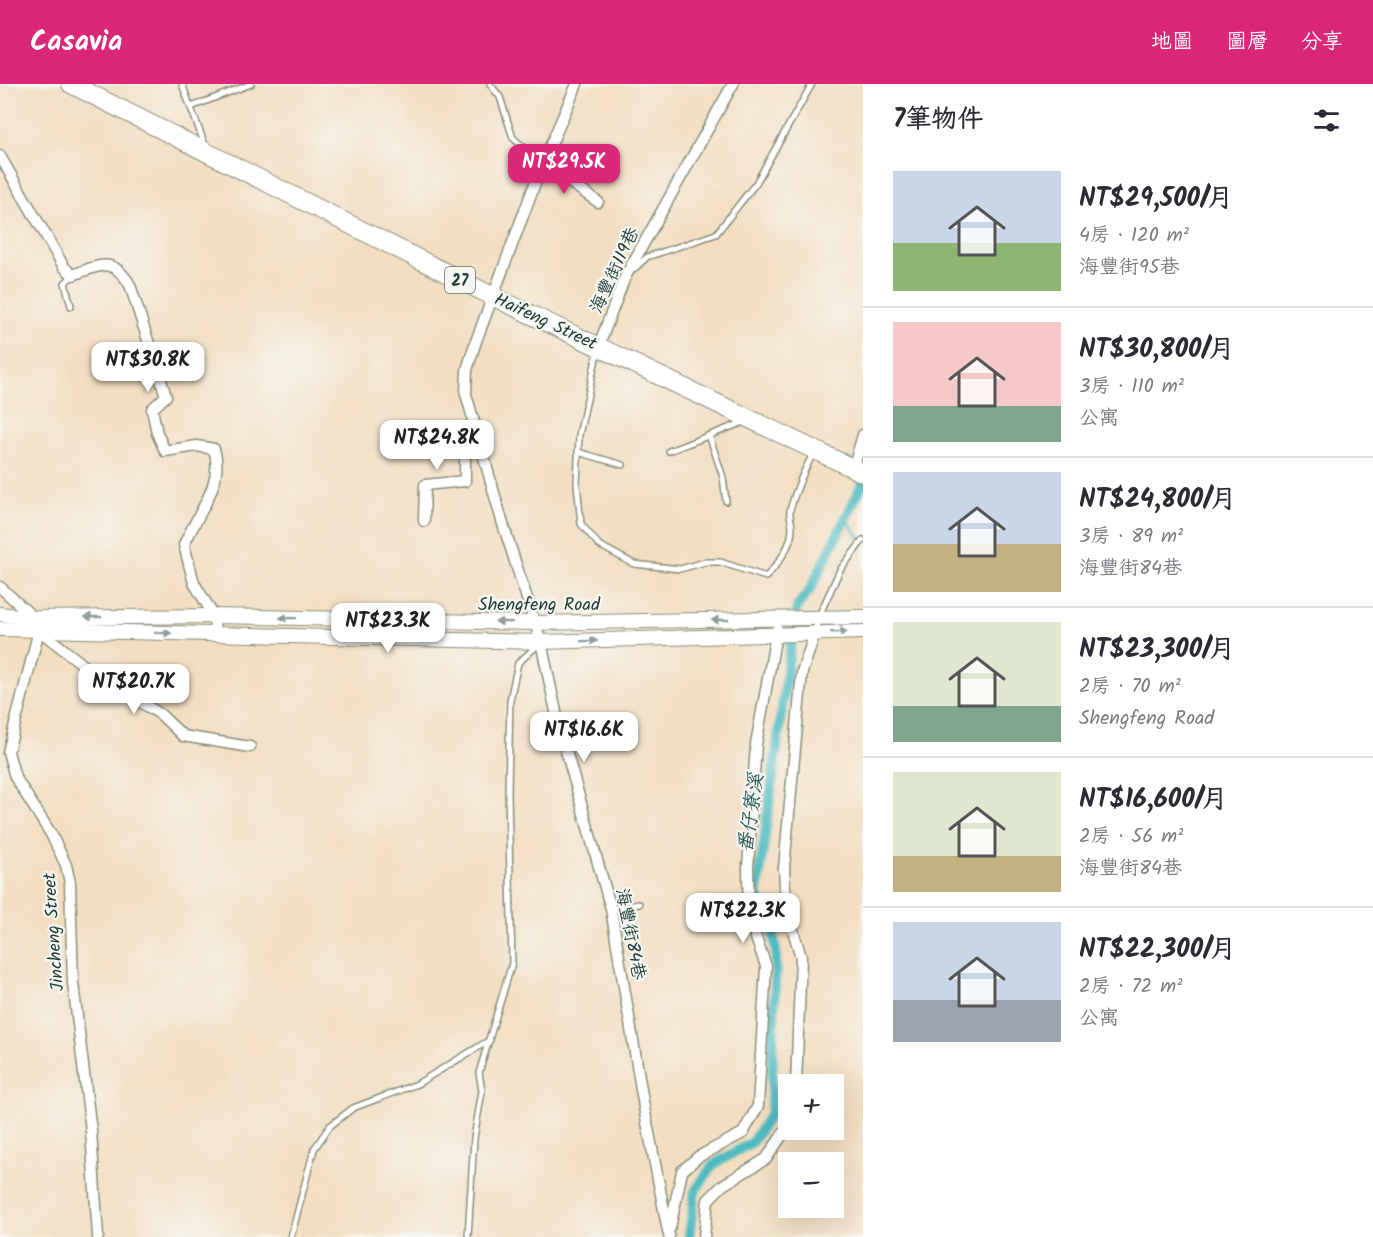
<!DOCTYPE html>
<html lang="zh-TW">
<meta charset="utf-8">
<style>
:root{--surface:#fff;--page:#f7f7f7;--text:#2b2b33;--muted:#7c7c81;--line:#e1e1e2;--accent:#db2777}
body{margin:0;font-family:Kalam,"LXGW WenKai TC",sans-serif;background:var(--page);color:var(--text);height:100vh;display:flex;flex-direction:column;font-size:22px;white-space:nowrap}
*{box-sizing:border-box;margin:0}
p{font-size:20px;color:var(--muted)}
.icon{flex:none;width:33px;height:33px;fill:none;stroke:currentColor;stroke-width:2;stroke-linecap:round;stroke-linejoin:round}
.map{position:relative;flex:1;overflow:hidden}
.sheet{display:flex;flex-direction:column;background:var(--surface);width:510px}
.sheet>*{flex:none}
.buttons{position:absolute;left:778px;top:990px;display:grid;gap:12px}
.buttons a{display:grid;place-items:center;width:66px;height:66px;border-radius:0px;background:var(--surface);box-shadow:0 6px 24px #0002;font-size:30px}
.price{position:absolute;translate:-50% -51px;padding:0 14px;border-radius:12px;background:#fff;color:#222;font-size:20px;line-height:39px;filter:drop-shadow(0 2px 3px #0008)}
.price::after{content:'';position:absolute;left:50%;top:36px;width:18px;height:14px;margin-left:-9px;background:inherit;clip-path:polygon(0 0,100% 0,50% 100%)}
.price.on{background:var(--accent);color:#fff}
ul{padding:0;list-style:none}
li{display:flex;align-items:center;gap:18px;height:150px;padding:0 30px}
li+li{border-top:2px solid var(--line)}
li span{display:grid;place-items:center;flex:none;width:168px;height:120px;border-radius:0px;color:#555}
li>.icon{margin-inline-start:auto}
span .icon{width:72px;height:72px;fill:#fffc;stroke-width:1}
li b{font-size:26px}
h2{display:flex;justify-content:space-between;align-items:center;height:72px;padding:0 30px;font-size:26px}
header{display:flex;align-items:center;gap:36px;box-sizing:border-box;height:84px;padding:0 30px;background:var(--accent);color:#fff}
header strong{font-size:28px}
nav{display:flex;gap:33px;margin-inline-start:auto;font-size:21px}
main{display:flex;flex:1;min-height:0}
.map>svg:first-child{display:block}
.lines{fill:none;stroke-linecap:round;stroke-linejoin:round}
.stream{stroke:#4cbbc1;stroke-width:3}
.canal{stroke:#4cbbc1;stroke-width:10}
.service-casing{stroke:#898e7a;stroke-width:8}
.minor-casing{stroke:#898e7a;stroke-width:13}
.tertiary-casing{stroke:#898e7a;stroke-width:16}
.primary-casing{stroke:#898e7a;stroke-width:20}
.service{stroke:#fff;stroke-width:5}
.minor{stroke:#fff;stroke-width:10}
.tertiary{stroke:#fff;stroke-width:14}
.primary{stroke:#fff;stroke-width:18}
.oneway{fill:#8f9e9a}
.labels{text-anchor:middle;stroke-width:4.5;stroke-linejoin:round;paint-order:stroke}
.shield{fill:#f6f6f2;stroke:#60746d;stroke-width:1.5}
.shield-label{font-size:16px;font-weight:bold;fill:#1f3d34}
.street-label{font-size:18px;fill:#1f3d34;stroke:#f6f6f2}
.water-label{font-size:20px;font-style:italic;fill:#2a5c57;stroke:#f6f6f2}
</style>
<header>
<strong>Casavia</strong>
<nav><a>地圖</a><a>圖層</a><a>分享</a></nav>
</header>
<main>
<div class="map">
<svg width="863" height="1153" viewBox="0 0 863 1153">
<rect width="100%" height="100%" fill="#f6f6f2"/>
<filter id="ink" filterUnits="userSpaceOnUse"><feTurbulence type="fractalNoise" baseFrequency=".0167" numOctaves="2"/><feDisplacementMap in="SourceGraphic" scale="12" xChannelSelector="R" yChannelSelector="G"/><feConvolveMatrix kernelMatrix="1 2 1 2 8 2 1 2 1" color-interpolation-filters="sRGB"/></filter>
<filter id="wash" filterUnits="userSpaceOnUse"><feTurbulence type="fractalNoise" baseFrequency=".008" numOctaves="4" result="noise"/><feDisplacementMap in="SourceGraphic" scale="24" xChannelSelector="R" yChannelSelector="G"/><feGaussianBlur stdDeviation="1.35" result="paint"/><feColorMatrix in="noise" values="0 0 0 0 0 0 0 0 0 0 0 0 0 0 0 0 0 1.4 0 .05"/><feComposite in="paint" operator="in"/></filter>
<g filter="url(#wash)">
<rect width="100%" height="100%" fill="#f3dec1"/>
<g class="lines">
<path class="stream" d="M846 435 862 457"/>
<path class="canal" d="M689 1153 695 1107 713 1081 752 1058 771 1029 776 867 771 835 757 811 794 535 798 521 810 506 863 399"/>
</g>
</g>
<g filter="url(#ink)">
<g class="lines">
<defs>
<g id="service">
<path d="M182 0 205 61"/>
<path d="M490 0 500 13 513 54 540 77V81"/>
<path d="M191 23 251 0"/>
<path d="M633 186 647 173 716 150 756 99 812 0"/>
<path d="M71 222 65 199 73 191"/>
<path d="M598 266 579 351 577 400 581 440 599 461 634 480 680 485 705 478H720L766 493C777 481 792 461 792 444 792 438 789 432 790 426 796 405 803 388 813 370"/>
<path d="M709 351 723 393 726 417"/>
<path d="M669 367 744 338"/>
<path d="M578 368 623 381"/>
<path d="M815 549 818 534 840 486 863 456"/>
<path d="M611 825 639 820"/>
<path d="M291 1153 314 1065 330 1042 353 1024 417 1000 490 956"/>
<path d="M468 1153 474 1054 482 1007 479 989 512 879 508 708 510 616 518 579 538 561"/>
</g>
<g id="minor">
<path d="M577 0 540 86 475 260 467 286 466 310 502 437 541 558 559 642 611 825 644 1023 669 1152"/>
<path d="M0 72 64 183 73 191C99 181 113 172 130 201L166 312 152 325 157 349 165 367 197 362 214 365C225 399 197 430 184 461L194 499 214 532 215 551"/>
<path d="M540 86 568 97 598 118"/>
<path d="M599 261 625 193 733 0"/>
<path d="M853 385 863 351"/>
<path d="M424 437 425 401 465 397V352L473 336"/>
<path d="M0 503 34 534 39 546 8 668 15 693 51 750 66 781 70 799 73 899 91 1047 98 1153"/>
<path d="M39 546 96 591 160 630 183 652 250 663"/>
<path d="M796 1000 801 873 786 823 784 784 802 588 815 549"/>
<path d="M670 1144 682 1087 698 1073 743 1049 758 1022 766 882 749 834 748 784 756 660 777 545"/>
<path d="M704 1153 708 1116 723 1101 766 1075 789 1041"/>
</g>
<g id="tertiary">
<path d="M0 530 34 534 214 532 534 539 863 533"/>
<path d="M0 545 541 558 863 548"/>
</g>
<path id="primary" d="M71 0 494 213 863 389"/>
</defs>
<use href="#service" class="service-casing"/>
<use href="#minor" class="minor-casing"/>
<use href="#tertiary" class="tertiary-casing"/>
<use href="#primary" class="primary-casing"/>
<use href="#service" class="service"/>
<use href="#minor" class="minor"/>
<use href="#tertiary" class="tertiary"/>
<use href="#primary" class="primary"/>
</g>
<defs><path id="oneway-solid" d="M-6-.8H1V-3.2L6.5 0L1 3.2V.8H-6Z" transform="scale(1.5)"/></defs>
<g class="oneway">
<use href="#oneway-solid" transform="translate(93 533) rotate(180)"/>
<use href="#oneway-solid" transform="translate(288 534) rotate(-179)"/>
<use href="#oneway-solid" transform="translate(720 536) rotate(179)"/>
<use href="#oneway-solid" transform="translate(504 538) rotate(-179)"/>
<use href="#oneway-solid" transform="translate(839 548) rotate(-2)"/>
<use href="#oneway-solid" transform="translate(163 549) rotate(2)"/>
<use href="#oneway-solid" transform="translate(589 557) rotate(-1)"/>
</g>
</g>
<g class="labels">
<rect class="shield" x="445" y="183" width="30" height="26" rx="4.5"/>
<g class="shield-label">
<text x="460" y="202">27</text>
</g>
<g class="street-label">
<text transform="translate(614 186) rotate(-65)" y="6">海豐街119巷</text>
<text transform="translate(546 237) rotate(25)" y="6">Haifeng Street</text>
<text x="539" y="526">Shengfeng Road</text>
<text transform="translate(53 848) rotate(-94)" y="6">Jincheng Street</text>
<text transform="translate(631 850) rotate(79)" y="6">海豐街84巷</text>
</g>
<g class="water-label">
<text transform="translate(750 729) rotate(-82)" y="7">番仔寮溪</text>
</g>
</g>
</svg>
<div class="buttons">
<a>+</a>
<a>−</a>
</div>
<b class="price on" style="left:564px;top:111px">NT$29.5K</b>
<b class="price" style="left:148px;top:309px">NT$30.8K</b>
<b class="price" style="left:437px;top:387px">NT$24.8K</b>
<b class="price" style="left:388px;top:570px">NT$23.3K</b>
<b class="price" style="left:134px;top:631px">NT$20.7K</b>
<b class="price" style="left:584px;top:679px">NT$16.6K</b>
<b class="price" style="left:743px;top:860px">NT$22.3K</b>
</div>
<section class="sheet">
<h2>7筆物件<svg class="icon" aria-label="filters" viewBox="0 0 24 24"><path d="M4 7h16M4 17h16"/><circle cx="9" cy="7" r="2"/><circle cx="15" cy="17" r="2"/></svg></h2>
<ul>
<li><span style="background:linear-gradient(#c9d6e8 60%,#8fb573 0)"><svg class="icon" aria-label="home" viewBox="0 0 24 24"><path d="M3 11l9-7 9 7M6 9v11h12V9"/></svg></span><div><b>NT$29,500/月</b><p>4房 · 120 m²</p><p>海豐街95巷</p></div></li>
<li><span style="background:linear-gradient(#f6c9c9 70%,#7fa58c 0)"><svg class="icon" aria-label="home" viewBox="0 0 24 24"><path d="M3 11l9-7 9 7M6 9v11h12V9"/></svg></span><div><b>NT$30,800/月</b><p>3房 · 110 m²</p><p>公寓</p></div></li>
<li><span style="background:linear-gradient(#c9d6e8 60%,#c2b280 0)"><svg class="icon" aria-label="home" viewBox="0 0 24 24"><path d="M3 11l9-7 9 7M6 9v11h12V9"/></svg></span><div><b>NT$24,800/月</b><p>3房 · 89 m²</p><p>海豐街84巷</p></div></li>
<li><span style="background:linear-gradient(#dfe7d0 70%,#7fa58c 0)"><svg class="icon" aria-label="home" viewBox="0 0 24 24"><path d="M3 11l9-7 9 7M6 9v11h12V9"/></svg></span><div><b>NT$23,300/月</b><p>2房 · 70 m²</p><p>Shengfeng Road</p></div></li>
<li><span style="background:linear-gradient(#dfe7d0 70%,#c2b280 0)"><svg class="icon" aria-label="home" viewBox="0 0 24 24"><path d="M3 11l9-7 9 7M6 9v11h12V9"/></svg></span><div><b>NT$16,600/月</b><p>2房 · 56 m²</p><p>海豐街84巷</p></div></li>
<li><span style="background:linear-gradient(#c9d6e8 65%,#9aa5b1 0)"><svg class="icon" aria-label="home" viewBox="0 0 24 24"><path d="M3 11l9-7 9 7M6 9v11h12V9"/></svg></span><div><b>NT$22,300/月</b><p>2房 · 72 m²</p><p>公寓</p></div></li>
</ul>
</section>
</main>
